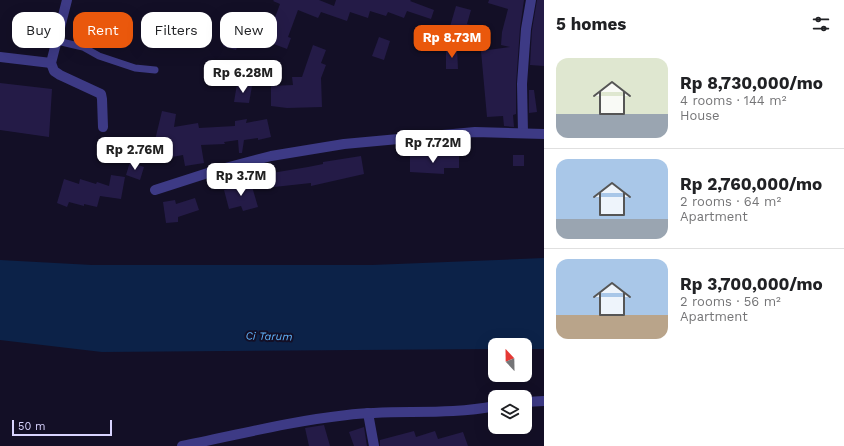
<!DOCTYPE html>
<meta charset="utf-8">
<style>
:root{--surface:#fff;--page:#f6f6f6;--text:#202124;--muted:#757577;--line:#e0e0e0;--accent:#ea580c}
body{margin:0;font-family:"Work Sans",sans-serif;background:var(--page);color:var(--text);height:100vh;display:flex;flex-direction:column;font-size:15px;white-space:nowrap}
*{box-sizing:border-box;margin:0}
p{font-size:13px;color:var(--muted)}
.icon{flex:none;width:22px;height:22px;fill:none;stroke:currentColor;stroke-width:2;stroke-linecap:round;stroke-linejoin:round}
.map{position:relative;flex:1;overflow:hidden}
.drawer{display:flex;flex-direction:column;background:var(--surface);width:300px}
.drawer>*{flex:none}
.hud{position:absolute;left:12px;top:12px;width:380px;height:36px;display:flex;gap:8px}
.needle{width:26px;rotate:338deg}
.buttons{position:absolute;left:488px;top:338px;display:grid;gap:8px}
.buttons a{display:grid;place-items:center;width:44px;height:44px;border-radius:8px;background:var(--surface);box-shadow:0 4px 16px #0002;font-size:20px}
.scale{position:absolute;left:12px;bottom:10px;width:100px;box-sizing:border-box;padding-left:4px;border:2px solid #d9d4ff;border-top:0;font-size:11px;line-height:14px;white-space:nowrap;color:#d9d4ff;-webkit-text-stroke:3px #130f26;paint-order:stroke}
.price{position:absolute;translate:-50% -34px;padding:0 9px;border-radius:8px;background:#fff;color:#222;font-size:13px;line-height:26px;filter:drop-shadow(0 1px 2px #0008)}
.price::after{content:'';position:absolute;left:50%;top:24px;width:12px;height:9px;margin-left:-6px;background:inherit;clip-path:polygon(0 0,100% 0,50% 100%)}
.price.selected{background:var(--accent);color:#fff}
ul{padding:0;list-style:none}
li{display:flex;align-items:center;gap:12px;height:100px;padding:0 12px}
li+li{border-top:1px solid var(--line)}
li span{display:grid;place-items:center;flex:none;width:112px;height:80px;border-radius:12px;color:#555}
li>.icon{margin-inline-start:auto}
span .icon{width:48px;height:48px;fill:#fffc;stroke-width:1}
li b{font-size:17px}
h2{display:flex;justify-content:space-between;align-items:center;height:48px;padding:0 12px;font-size:17px}
.chip{padding:0 14px;border-radius:12px;background:var(--surface);box-shadow:0 4px 16px #0002;font-size:14px;line-height:36px}
.chip.selected{background:var(--accent);color:#fff}
main{display:flex;flex:1;min-height:0}
.map>svg:first-child{display:block}
.water{fill:#0c2248}
.building{fill:#241b47}
.lines{fill:none;stroke-linecap:round;stroke-linejoin:round}
.lane{stroke:#3d3a85;stroke-width:7}
.street{stroke:#3d3a85;stroke-width:10}
.labels{text-anchor:middle;stroke-width:4;stroke-linejoin:round;paint-order:stroke}
.water-label{font-size:11px;font-style:italic;fill:#62b6ff;stroke:#130f26}
</style>
<main>
<div class="map">
<svg width="544" height="446" viewBox="0 0 544 446">
<rect width="100%" height="100%" fill="#130f26"/>
<path class="water" d="M544 258V349H525V345H495V349L102 352 0 340V260L92 265H372Z"/>
<g class="building">
<path d="M274 0H319L334 6 336 0H411L410 1 434 10 431 19 407 11 404 18 388 12 386 16 370 11 368 18 350 12 347 21 321 12 318 18 298 10 288 37 291 38 287 49 271 43 270 41V31L280 4 273 1Z"/>
<path d="M489 0H524L520 28 516 84V114L513 115 514 127 504 126 503 116 487 117 481 51 510 47 501 45 502 32 508 9 488 3Z"/>
<path d="M537 0H544V66L530 65 532 30Z"/>
<path d="M456 6 471 10 467 24 477 27 474 37 449 30Z"/>
<path d="M244 19 260 24 258 37 240 30Z"/>
<path d="M226 36 240 40 236 50 223 46Z"/>
<path d="M379 37 390 41 384 60 372 56Z"/>
<path d="M313 45 326 50 321 63 326 65 321 78 322 107 287 108 271 106V86L293 85 292 77H302Z"/>
<path d="M457 48 458 69H446V49Z"/>
<path d="M0 83 52 89 49 137 0 130Z"/>
<path d="M237 84 252 86 249 103 234 102Z"/>
<path d="M529 90H534L537 112 529 113Z"/>
<path d="M162 111 176 114 174 127 198 123 199 128 235 126V121L247 119 246 123 267 119 271 137 258 140V138L244 140 242 153H239L238 140 224 142 225 144 201 145 204 163 185 166 183 155 150 161Z"/>
<rect x="513" y="155" width="11" height="11"/>
<path d="M361 156 364 174 311 186V183L274 187 272 173 308 167 323 164V162Z"/>
<path d="M410 156H459V168H444V174L410 172Z"/>
<path d="M130 162 144 167 140 180 126 175Z"/>
<path d="M111 175 125 177 121 199 100 196 97 207 84 204V206L69 202 67 207 57 203 64 179 79 184 80 179 96 184 97 182 109 186Z"/>
<path d="M251 183 258 207 243 211 241 206 229 209 224 190Z"/>
<path d="M195 198 199 210 178 217V222L166 223 163 202 175 200 176 204Z"/>
<path d="M324 425 330 446H309L305 428Z"/>
<path d="M364 427 367 446H354L349 432Z"/>
<path d="M414 431 416 437 435 431 438 439 463 432 468 446H380V440Z"/>
</g>
<g class="lines">
<path class="lane" d="M57 41 83 47 99 56 135 68 155 70"/>
<g class="street">
<path d="M67 0 51 63 54 71 60 75 101 94 102 99 103 127"/>
<path d="M0 57 51 63"/>
<path d="M523 133 522 84 526 29 531 0"/>
<path d="M155 190 214 171 271 156 344 144 475 132 544 134"/>
<path d="M525 402 544 401"/>
<path d="M368 413 374 446"/>
<path d="M182 446C237 435 291 421 347 415 396 409 446 416 495 406"/>
</g>
</g>
<g class="labels">
<g class="water-label">
<text transform="translate(269 336) rotate(1)" y="4">Ci Tarum</text>
</g>
</g>
</svg>
<div class="buttons">
<a><svg class="needle" viewBox="-14 -14 28 28"><path d="M0-13l5 13h-10z" fill="#e53935"/><path d="M0 13l5-13h-10z" fill="#757577"/></svg></a>
<a><svg class="icon" aria-label="layers" viewBox="0 0 24 24"><path d="M12 4l9 5-9 5-9-5zM3 14l9 5 9-5"/></svg></a>
</div>
<div class="scale">50 m</div>
<b class="price selected" style="left:452px;top:59px">Rp 8.73M</b>
<b class="price" style="left:243px;top:94px">Rp 6.28M</b>
<b class="price" style="left:433px;top:164px">Rp 7.72M</b>
<b class="price" style="left:135px;top:171px">Rp 2.76M</b>
<b class="price" style="left:241px;top:197px">Rp 3.7M</b>
<div class="hud">
<a class="chip">Buy</a>
<a class="chip selected">Rent</a>
<a class="chip">Filters</a>
<a class="chip">New</a>
</div>
</div>
<section class="drawer">
<h2>5 homes<svg class="icon" aria-label="filters" viewBox="0 0 24 24"><path d="M4 7h16M4 17h16"/><circle cx="9" cy="7" r="2"/><circle cx="15" cy="17" r="2"/></svg></h2>
<ul>
<li><span style="background:linear-gradient(#dfe7d0 70%,#9aa5b1 0)"><svg class="icon" aria-label="home" viewBox="0 0 24 24"><path d="M3 11l9-7 9 7M6 9v11h12V9"/></svg></span><div><b>Rp 8,730,000/mo</b><p>4 rooms · 144 m²</p><p>House</p></div></li>
<li><span style="background:linear-gradient(#a9c7e8 75%,#9aa5b1 0)"><svg class="icon" aria-label="home" viewBox="0 0 24 24"><path d="M3 11l9-7 9 7M6 9v11h12V9"/></svg></span><div><b>Rp 2,760,000/mo</b><p>2 rooms · 64 m²</p><p>Apartment</p></div></li>
<li><span style="background:linear-gradient(#a9c7e8 70%,#b9a48a 0)"><svg class="icon" aria-label="home" viewBox="0 0 24 24"><path d="M3 11l9-7 9 7M6 9v11h12V9"/></svg></span><div><b>Rp 3,700,000/mo</b><p>2 rooms · 56 m²</p><p>Apartment</p></div></li>
</ul>
</section>
</main>
